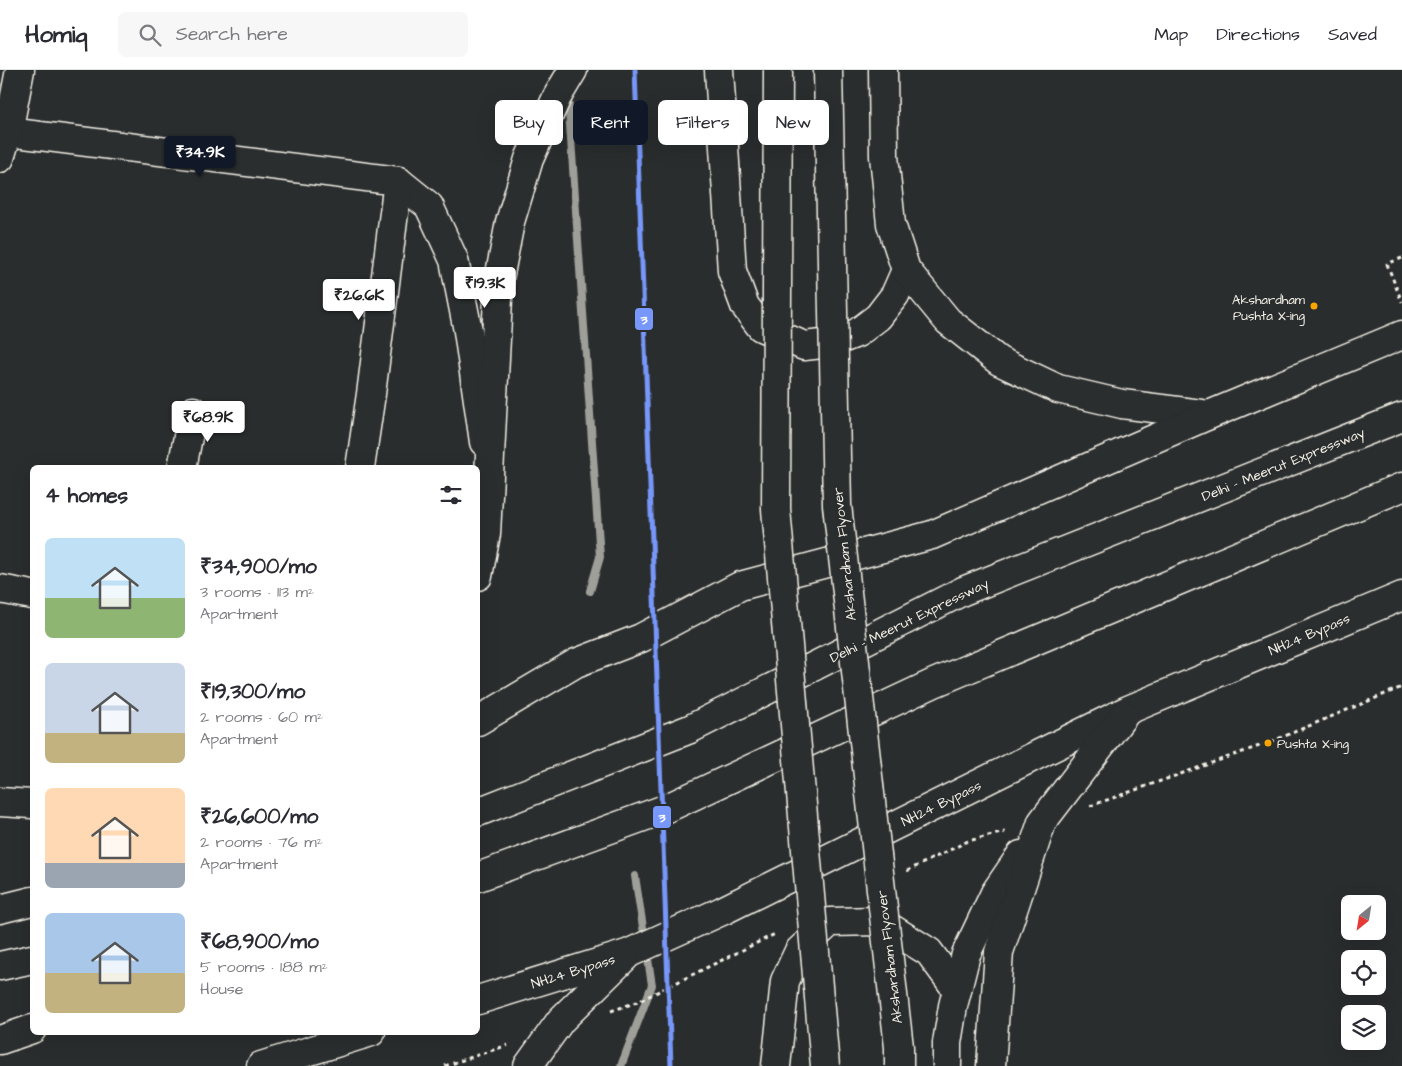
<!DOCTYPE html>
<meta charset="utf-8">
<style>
:root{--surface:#fff;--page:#f7f7f7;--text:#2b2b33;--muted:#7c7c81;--line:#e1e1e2;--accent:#111827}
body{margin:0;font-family:"Architects Daughter",sans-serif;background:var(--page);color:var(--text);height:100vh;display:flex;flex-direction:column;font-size:19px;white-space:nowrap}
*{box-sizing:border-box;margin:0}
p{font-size:16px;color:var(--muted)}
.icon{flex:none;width:28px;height:28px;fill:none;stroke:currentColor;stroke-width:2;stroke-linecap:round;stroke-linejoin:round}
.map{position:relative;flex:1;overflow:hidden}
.side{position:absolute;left:30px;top:395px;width:450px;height:570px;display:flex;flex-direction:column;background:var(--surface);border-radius:8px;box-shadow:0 5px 20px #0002}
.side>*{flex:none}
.hud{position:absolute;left:495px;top:30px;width:475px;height:45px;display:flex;gap:10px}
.needle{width:32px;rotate:210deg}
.fabs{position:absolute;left:1341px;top:825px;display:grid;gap:10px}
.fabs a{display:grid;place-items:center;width:45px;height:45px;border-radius:8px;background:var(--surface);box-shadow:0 5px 20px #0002;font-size:25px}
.price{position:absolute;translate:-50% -42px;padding:0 11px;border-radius:5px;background:#fff;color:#222;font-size:16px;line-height:32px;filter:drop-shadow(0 1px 2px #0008)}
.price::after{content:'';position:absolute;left:50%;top:30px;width:15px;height:11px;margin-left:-8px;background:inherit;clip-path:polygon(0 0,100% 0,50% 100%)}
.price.active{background:var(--accent);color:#fff}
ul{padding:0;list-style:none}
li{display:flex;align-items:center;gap:15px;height:125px;padding:0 15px}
li span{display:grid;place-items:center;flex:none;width:140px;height:100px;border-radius:8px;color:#555}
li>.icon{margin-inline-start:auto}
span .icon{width:60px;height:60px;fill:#fffc;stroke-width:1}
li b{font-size:21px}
h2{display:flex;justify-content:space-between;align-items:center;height:60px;padding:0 15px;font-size:21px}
.tag{padding:0 18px;border-radius:8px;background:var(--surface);box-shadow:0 5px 20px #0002;font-size:18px;line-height:45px}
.tag.active{background:var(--accent);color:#fff}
header{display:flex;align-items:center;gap:30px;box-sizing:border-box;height:70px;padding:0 25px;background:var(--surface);border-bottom:1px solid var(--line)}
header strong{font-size:24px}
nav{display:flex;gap:28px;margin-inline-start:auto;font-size:18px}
.search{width:350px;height:45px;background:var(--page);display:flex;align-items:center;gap:12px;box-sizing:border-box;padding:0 18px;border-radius:8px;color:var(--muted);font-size:19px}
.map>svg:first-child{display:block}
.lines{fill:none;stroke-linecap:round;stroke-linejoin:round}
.stream{stroke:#9f9f9a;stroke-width:8}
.street-casing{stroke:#f4f1e8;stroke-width:31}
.primary-casing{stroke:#f4f1e8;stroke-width:31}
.highway-casing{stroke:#f4f1e8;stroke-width:31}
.path{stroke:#f4f1e8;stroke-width:3;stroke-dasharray:4 4;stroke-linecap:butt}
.street{stroke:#2a2d2e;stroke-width:28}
.primary{stroke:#2a2d2e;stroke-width:28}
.highway{stroke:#2a2d2e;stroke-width:28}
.highway-bridge-casing{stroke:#f4f1e8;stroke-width:31;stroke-linecap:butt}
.highway-bridge{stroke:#2a2d2e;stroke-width:28}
.metro-1-casing{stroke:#2a2d2e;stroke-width:9}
.metro-1{stroke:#7797fa;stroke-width:5}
.bus-dot{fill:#f7a600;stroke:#2a2d2e;stroke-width:2}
.labels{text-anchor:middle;stroke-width:4.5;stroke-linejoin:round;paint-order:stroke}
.bus-label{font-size:13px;fill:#f4f1e8;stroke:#2a2d2e;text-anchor:end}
.street-label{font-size:14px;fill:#f4f1e8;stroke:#2a2d2e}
.line-badge{stroke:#2a2d2e;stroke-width:2}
.badge-label{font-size:14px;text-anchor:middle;font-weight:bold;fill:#fff}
</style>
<header>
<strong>Homiq</strong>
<div class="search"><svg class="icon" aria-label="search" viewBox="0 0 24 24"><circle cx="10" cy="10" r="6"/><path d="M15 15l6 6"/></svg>Search here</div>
<nav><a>Map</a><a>Directions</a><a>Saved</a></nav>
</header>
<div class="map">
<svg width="1402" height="996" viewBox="0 0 1402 996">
<rect width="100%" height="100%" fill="#2a2d2e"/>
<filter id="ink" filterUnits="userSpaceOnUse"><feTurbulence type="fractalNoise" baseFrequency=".02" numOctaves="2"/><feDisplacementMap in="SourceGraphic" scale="10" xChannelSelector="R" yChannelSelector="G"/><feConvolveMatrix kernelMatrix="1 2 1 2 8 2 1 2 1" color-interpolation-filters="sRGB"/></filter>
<g filter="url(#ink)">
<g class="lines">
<g class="stream">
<path d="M568 26 600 487 590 521"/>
<path d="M621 996 652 915 635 806"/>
</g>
<defs>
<g id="street">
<path d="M8 62 398 111 429 136 454 190 468 261 484 372"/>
<path d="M0 88 8 62 20 0"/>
<path d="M182 398 193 341"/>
<path d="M360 398 371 324 398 111"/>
<path d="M0 519 32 525"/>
<path d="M0 732 32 734"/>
</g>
<g id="primary">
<path d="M719 0 732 201 745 236 761 257 804 276 831 273 857 263 878 247 895 225 906 200"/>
<path d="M776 996 785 911 799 881 830 852 879 851 929 882 957 920"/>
</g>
<g id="highway">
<path d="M883 0 884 86 891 154 906 200 948 251 999 291 1058 319 1122 334 1209 345"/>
<path d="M478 506 486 464 499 209 510 152 529 89 557 27 573 0"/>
<path d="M478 651 576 593 641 568 740 516 932 465 1209 345 1402 265"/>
<path d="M478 742 690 659 963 521 1402 347"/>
<path d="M478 807 665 739 934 613 1402 417"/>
<path d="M0 839 32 831"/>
<path d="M0 896 32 889"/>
<path d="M478 930 627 884 722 841 1128 640 1402 526"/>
<path d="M0 970 32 959"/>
<path d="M261 996 371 962"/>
<path d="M528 996 561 950 625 887"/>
<path d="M947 996V973L953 936 966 884 995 823 1021 785"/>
<path d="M991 996 999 882 1042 752 1124 645"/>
</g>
</defs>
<use href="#street" class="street-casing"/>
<use href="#primary" class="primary-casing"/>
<use href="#highway" class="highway-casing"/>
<g class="path">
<path d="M1402 188 1387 194 1402 232"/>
<path d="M1090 736 1268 673 1402 617"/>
<path d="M907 801 968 771 1005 762"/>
<path d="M611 941 637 932 777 863"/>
<path d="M445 996 508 975"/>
</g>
<use href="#street" class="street"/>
<use href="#primary" class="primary"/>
<use href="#highway" class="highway"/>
<defs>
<g id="highway-bridge">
<path d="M778 0 776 439 825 996"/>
<path d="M828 0 837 435 899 977V996"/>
</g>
</defs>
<use href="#highway-bridge" class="highway-bridge-casing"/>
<use href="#highway-bridge" class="highway-bridge"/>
<defs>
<path id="metro-1" d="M635 0 671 996"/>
</defs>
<use href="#metro-1" class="metro-1-casing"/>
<use href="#metro-1" class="metro-1"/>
</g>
</g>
<g class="bus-dot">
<circle cx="1314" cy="236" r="4.5"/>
<circle cx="1268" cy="673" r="4.5"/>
</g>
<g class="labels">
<g class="bus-label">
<text x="1305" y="234">Akshardham<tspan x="1305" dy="16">Pushta X-ing</tspan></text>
<text x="1277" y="678" text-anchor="start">Pushta X-ing</text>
</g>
<g class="street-label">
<text transform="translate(1283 394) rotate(-22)" y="5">Delhi - Meerut Expressway</text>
<text transform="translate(844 484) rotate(-96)" y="5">Akshardham Flyover</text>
<text transform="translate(909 550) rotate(-26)" y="5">Delhi - Meerut Expressway</text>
<text transform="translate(1309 564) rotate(-23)" y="5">NH24 Bypass</text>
<text transform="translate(941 733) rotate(-26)" y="5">NH24 Bypass</text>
<text transform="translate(889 887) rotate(-97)" y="5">Akshardham Flyover</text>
<text transform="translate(573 901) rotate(-17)" y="5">NH24 Bypass</text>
</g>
</g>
<g class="line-badge">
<rect x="634" y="237" width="20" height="24" rx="5" fill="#7797fa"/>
<rect x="652" y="735" width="20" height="24" rx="5" fill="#7797fa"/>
</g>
<g class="badge-label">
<text x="644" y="254">3</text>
<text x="662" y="752">3</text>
</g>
</svg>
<div class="fabs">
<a><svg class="needle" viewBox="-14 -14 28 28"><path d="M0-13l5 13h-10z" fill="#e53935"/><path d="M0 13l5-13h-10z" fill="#7c7c81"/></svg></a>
<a><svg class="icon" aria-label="locate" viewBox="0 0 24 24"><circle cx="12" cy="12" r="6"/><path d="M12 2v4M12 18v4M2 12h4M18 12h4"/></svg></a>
<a><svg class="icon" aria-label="layers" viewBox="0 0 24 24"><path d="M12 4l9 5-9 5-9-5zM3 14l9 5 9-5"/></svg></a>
</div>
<b class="price active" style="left:200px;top:108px">₹34.9K</b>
<b class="price" style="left:485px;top:239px">₹19.3K</b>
<b class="price" style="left:359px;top:251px">₹26.6K</b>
<b class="price" style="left:208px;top:373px">₹68.9K</b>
<div class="hud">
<a class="tag">Buy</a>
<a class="tag active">Rent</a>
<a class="tag">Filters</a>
<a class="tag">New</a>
</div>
<section class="side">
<h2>4 homes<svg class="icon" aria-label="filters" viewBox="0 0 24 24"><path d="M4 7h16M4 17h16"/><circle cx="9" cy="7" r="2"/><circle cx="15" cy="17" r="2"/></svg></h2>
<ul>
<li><span style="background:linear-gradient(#bfe0f5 60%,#8fb573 0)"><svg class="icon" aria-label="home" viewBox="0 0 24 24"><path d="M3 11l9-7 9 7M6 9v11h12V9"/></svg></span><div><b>₹34,900/mo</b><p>3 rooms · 113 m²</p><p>Apartment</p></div></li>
<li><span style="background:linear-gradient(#c9d6e8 70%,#c2b280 0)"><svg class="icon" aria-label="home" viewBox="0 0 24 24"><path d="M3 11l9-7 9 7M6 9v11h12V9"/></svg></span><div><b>₹19,300/mo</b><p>2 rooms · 60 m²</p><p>Apartment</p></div></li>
<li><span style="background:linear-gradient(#ffd9b3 75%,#9aa5b1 0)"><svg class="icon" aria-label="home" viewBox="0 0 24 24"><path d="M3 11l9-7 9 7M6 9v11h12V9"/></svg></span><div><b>₹26,600/mo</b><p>2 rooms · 76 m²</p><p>Apartment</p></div></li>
<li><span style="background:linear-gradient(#a9c7e8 60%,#c2b280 0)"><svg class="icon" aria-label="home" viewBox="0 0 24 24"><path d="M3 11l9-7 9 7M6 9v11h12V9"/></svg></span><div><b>₹68,900/mo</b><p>5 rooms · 188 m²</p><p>House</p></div></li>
</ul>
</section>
</div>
